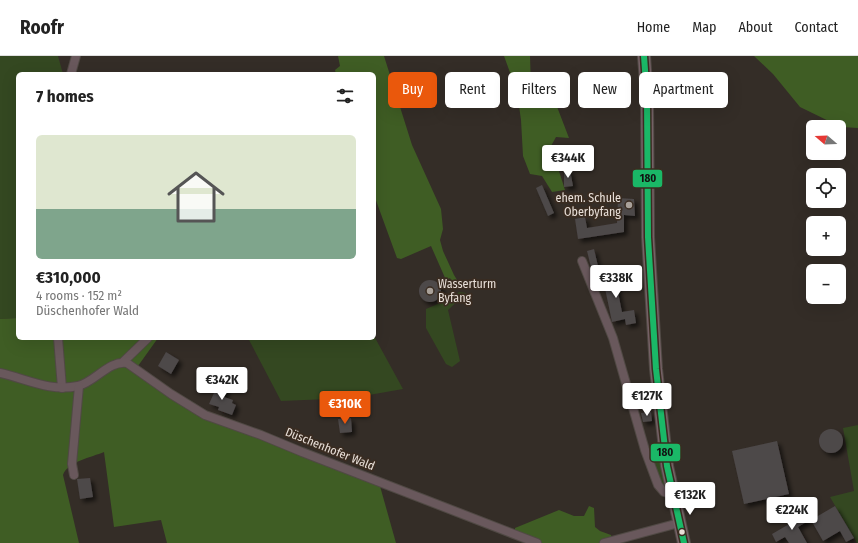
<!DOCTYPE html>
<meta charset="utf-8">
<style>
:root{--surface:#fff;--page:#f2f2f2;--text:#222;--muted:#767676;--line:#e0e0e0;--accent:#ea580c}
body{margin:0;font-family:"Fira Sans Condensed",sans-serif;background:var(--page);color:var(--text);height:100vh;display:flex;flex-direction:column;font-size:15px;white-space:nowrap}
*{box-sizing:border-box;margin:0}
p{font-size:13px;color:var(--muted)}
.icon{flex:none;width:22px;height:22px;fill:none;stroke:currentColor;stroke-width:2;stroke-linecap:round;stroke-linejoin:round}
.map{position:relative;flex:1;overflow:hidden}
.details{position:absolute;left:16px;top:16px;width:360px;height:268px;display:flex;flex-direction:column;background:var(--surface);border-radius:6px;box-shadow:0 4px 16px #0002}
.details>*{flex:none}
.banner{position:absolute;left:388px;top:16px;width:380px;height:36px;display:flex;gap:8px}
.needle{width:26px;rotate:289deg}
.controls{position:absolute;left:806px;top:64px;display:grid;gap:8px}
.controls a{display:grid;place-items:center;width:40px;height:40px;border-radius:6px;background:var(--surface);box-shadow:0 4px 16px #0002;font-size:20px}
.price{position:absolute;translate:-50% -34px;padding:0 9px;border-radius:4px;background:#fff;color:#222;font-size:13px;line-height:26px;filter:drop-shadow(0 1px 2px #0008)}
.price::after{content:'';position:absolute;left:50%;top:24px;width:12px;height:9px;margin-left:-6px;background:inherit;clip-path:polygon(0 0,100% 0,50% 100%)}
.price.current{background:var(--accent);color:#fff}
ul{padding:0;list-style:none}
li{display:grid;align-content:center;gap:8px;height:212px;padding:0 20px}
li+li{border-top:1px solid var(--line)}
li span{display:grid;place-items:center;height:124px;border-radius:6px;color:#555}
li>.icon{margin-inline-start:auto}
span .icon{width:72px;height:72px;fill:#fffc;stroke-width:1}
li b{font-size:17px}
h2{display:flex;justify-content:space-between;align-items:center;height:48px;padding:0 20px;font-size:17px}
.tag{padding:0 14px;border-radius:6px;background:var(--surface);box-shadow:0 4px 16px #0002;font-size:14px;line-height:36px}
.tag.current{background:var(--accent);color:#fff}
header{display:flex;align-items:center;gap:24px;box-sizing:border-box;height:56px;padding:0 20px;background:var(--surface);border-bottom:1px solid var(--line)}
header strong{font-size:19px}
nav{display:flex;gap:22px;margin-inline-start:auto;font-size:14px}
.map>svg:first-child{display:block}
.green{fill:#344821}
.forest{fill:#3f5d24}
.building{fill:#4d4849;filter:url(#shadow)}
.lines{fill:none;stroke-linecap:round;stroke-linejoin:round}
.street-casing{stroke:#504944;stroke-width:10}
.secondary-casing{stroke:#504944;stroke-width:14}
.street{stroke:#69585c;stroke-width:8}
.secondary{stroke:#756166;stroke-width:12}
.bus-1-casing{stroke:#3a2c21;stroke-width:9}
.bus-1{stroke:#1ab867;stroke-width:6}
.poi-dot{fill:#a9a19a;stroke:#3a2c21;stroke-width:1.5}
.bus-dot{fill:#e8dfd8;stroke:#3a2c21;stroke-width:1.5}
.labels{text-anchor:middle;stroke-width:3.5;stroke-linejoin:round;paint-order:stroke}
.poi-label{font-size:12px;fill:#e8dfd8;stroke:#3a2c21;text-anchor:end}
.street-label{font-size:12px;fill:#e8dfd8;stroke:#3a2c21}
.line-badge{stroke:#3a2c21;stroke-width:1.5}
.pale-badge-label{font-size:11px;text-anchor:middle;font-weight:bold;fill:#111}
</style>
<header>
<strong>Roofr</strong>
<nav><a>Home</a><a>Map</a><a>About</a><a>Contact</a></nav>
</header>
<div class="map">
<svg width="858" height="487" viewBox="0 0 858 487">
<defs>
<filter id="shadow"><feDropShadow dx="3.5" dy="3.5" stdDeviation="2" flood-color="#0009"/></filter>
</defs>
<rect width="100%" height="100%" fill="#342d27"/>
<g class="green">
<path d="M0 0H58L63 18H18V262L0 263Z"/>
<path d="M459 236 466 237 448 254 460 305 452 311 446 308 426 272V253L454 241Z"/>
<path d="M374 280 403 333 352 342 281 345 248 282H374Z"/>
<path d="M858 369V487H857L830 441 854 435 843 372Z"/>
<path d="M661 388 667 430 664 432 661 430 646 391Z"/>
</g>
<g class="forest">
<path d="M338 0H384L412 89 441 153 443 173 440 184 443 195 454 219 462 232C455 232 453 228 450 222L446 224 431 190 401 203 397 202 374 139V18H336L335 14 340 10Z"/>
<path d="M504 0H530L531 31 551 35 569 82 556 81 551 90 565 134 552 136 542 120 530 118 523 100 521 64 517 36Z"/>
<path d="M754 0H858V72L841 71 800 51 773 18Z"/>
<path d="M18 262V282H158L138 310 187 348 378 423 396 487H167L161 464 114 471 104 396C92 401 67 406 63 419L79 487H0V263Z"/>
<path d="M589 450 594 452 595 471 600 475 611 479 613 484 603 487H538L515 477V472L559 454 574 460H584Z"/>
</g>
<g class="building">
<path d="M570 114 573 130 564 131V116Z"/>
<path d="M542 129 554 157 548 160 536 132Z"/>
<path d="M618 142 634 143 635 160 624 159V176L578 183 575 163 585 161 587 172 617 167Z"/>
<path d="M594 193 598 210 591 211 587 195Z"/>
<path d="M613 211 622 256 634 254 636 267 626 269 625 263 612 266 601 213Z"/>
<circle cx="430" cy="235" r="11"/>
<path d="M166 296 179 304 171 318 158 310Z"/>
<path d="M218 328 227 332 224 341 233 344 232 347 236 349 232 359 218 354 219 351 209 348Z"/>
<path d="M651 356 652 365 643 366 641 357Z"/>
<path d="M351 362 352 376 340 377 338 363Z"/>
<circle cx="831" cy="385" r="12"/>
<path d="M777 385 789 438 744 448 732 395Z"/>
<path d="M90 422 93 441 80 443 77 423Z"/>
<path d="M835 450 854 482 846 486 840 475 823 485 811 464Z"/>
<path d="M803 456 808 465 798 471 807 487H789L785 481 776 486 772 478 791 467 789 464Z"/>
</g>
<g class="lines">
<defs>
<g id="street">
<path d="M71 18 76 0"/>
<path d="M582 205 613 282 645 394 658 429 664 436 672 438"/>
<path d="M58 282 62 332"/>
<path d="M123 306 148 282"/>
<path d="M0 317C27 323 50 336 78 330 95 326 109 304 127 307L171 338 205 359 261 379 302 396 537 487"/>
<path d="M74 419 72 408 79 330"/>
<path d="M604 487 679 467"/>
</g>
<path id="secondary" d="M644 0 647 42 648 181 656 313 667 410 684 487"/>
</defs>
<use href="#street" class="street-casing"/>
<use href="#secondary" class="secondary-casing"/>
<use href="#street" class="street"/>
<use href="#secondary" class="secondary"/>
<defs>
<path id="bus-1" d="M644 0 647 42 648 181 656 313 667 410 684 487"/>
</defs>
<use href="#bus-1" class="bus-1-casing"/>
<use href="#bus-1" class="bus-1"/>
</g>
<g class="poi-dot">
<circle cx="629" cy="149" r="4"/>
<circle cx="430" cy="235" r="4"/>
</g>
<circle class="bus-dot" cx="682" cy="476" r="3.5"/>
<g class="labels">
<g class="poi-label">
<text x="621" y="146">ehem. Schule<tspan x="621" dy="14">Oberbyfang</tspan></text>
<text x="438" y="232" text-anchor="start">Wasserturm<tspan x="438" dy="14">Byfang</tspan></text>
</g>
<g class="street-label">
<text transform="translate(330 393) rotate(22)" y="4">Düschenhofer Wald</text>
</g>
</g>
<g class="line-badge">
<rect x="632" y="113" width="31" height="19" rx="4" fill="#1ab867"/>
<rect x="650" y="387" width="31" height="19" rx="4" fill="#1ab867"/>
</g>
<g class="pale-badge-label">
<text x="648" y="126">180</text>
<text x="665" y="400">180</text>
</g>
</svg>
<div class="controls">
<a><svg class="needle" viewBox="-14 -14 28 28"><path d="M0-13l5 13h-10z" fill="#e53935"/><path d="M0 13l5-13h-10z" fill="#767676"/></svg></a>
<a><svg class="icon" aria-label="locate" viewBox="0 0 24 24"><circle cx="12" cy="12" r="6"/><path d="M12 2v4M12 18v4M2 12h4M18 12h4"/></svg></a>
<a>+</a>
<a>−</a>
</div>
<b class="price" style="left:568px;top:123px">€344K</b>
<b class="price" style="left:616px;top:243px">€338K</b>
<b class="price" style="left:222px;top:345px">€342K</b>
<b class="price" style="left:647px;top:361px">€127K</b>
<b class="price current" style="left:345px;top:369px">€310K</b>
<b class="price" style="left:690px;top:460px">€132K</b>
<b class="price" style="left:792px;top:475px">€224K</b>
<div class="banner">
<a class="tag current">Buy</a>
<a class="tag">Rent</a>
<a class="tag">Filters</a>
<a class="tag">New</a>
<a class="tag">Apartment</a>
</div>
<section class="details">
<h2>7 homes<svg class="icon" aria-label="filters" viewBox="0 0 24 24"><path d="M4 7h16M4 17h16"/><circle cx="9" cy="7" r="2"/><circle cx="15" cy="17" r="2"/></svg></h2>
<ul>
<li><span style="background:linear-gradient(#dfe7d0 60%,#7fa58c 0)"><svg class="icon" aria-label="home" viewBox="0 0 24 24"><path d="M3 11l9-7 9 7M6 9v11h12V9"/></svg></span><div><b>€310,000</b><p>4 rooms · 152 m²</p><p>Düschenhofer Wald</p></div></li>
</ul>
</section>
</div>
